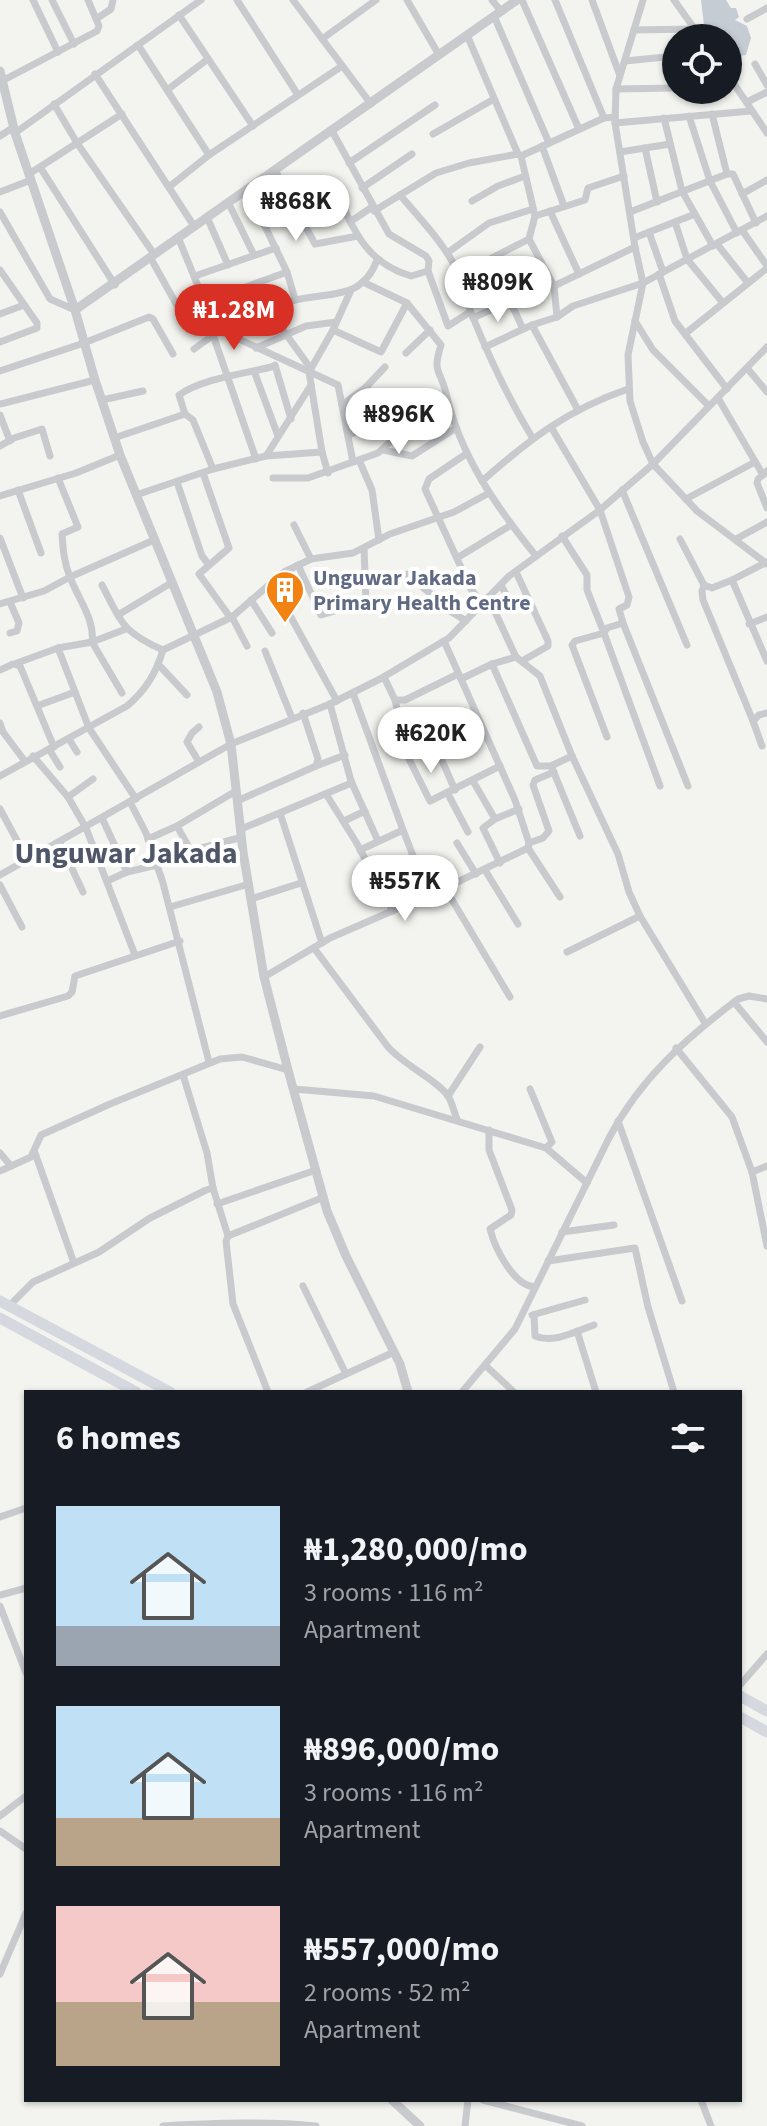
<!DOCTYPE html>
<meta charset="utf-8">
<style>
:root{--surface:#171b24;--page:#242831;--text:#f1f3f6;--muted:#9ea1a6;--accent:#d93025}
body{margin:0;font-family:"Source Sans 3",sans-serif;background:var(--page);color:var(--text);height:100vh;display:flex;flex-direction:column;font-size:30px;white-space:nowrap}
*{box-sizing:border-box;margin:0}
p{font-size:26px;color:var(--muted)}
.icon{flex:none;width:44px;height:44px;fill:none;stroke:currentColor;stroke-width:2;stroke-linecap:round;stroke-linejoin:round}
.map{position:relative;flex:1;overflow:hidden}
.details{position:absolute;left:24px;top:1390px;width:718px;height:712px;display:flex;flex-direction:column;background:var(--surface);border-radius:0px;box-shadow:0 2px 6px #0004}
.details>*{flex:none}
.tools{position:absolute;left:662px;top:24px;display:grid;gap:16px}
.tools a{display:grid;place-items:center;width:80px;height:80px;border-radius:50%;background:var(--surface);box-shadow:0 2px 6px #0004;font-size:40px}
.price{position:absolute;translate:-50% -68px;padding:0 18px;border-radius:28px;background:#fff;color:#222;font-size:26px;line-height:52px;filter:drop-shadow(0 2px 4px #0008)}
.price::after{content:'';position:absolute;left:50%;top:48px;width:24px;height:18px;margin-left:-12px;background:inherit;clip-path:polygon(0 0,100% 0,50% 100%)}
.price.active{background:var(--accent);color:#fff}
ul{padding:0;list-style:none}
li{display:flex;align-items:center;gap:24px;height:200px;padding:0 32px}
li span{display:grid;place-items:center;flex:none;width:224px;height:160px;border-radius:0px;color:#555}
li>.icon{margin-inline-start:auto}
span .icon{width:96px;height:96px;fill:#fffc;stroke-width:1}
li b{font-size:34px}
h2{display:flex;justify-content:space-between;align-items:center;height:96px;padding:0 32px;font-size:34px}
.map>svg:first-child{display:block}
.water{fill:#c5ccd3}
.lines{fill:none;stroke-linecap:round;stroke-linejoin:round}
.minor{stroke:#c8cace;stroke-width:7}
.tertiary{stroke:#c8cace;stroke-width:9}
.primary{stroke:#d5d8df;stroke-width:11}
.labels{text-anchor:middle;stroke-width:8;stroke-linejoin:round;paint-order:stroke}
.poi-label{font-size:22px;font-weight:bold;fill:#606a83;stroke:#fff;text-anchor:start}
.district-label{font-size:30px;font-weight:bold;fill:#4f5668;stroke:#fff}
</style>
<div class="map">
<svg width="767" height="2126" viewBox="0 0 767 2126">
<rect width="100%" height="100%" fill="#f3f4ef"/>
<path class="water" d="M701 0H726L731 8H736L739 17 735 20 747 26 751 38 746 55 728 58V38H716L710 27 704 25Z"/>
<g class="lines">
<g class="minor">
<path d="M33 0 58 52"/>
<path d="M52 0 74 44"/>
<path d="M237 0 298 95"/>
<path d="M293 0 371 104"/>
<path d="M407 0 439 55"/>
<path d="M492 0 501 11"/>
<path d="M522 0 579 129"/>
<path d="M555 0 604 118"/>
<path d="M592 0 619 73"/>
<path d="M643 0 616 89 615 123 635 247 643 283 628 355 630 401 643 442 653 464 697 511 767 564"/>
<path d="M674 0 701 38"/>
<path d="M179 15 253 126"/>
<path d="M494 16 549 143"/>
<path d="M96 19 111 9 113 0"/>
<path d="M747 19 767 8"/>
<path d="M634 30 694 29"/>
<path d="M467 35 518 154"/>
<path d="M322 39 376 0"/>
<path d="M138 45 209 155"/>
<path d="M625 61 676 56"/>
<path d="M755 64 767 85"/>
<path d="M95 74 194 226"/>
<path d="M728 75 767 133"/>
<path d="M2 81 97 31 99 26 88 0"/>
<path d="M616 89 676 88"/>
<path d="M167 90 208 59"/>
<path d="M747 102 767 92"/>
<path d="M54 104 77 143 154 254"/>
<path d="M712 114 727 174H733L756 223"/>
<path d="M689 116 710 181 737 233"/>
<path d="M664 118 682 191 713 246"/>
<path d="M615 123 751 111"/>
<path d="M332 131 389 234 426 256 429 261 428 271 448 326 470 312"/>
<path d="M15 133 201 0"/>
<path d="M433 134 494 99"/>
<path d="M0 136 14 127"/>
<path d="M542 146 564 206"/>
<path d="M645 148 657 202"/>
<path d="M620 152 670 144"/>
<path d="M521 156 535 216 529 239 554 286 557 317"/>
<path d="M349 163 435 105"/>
<path d="M40 167 115 285"/>
<path d="M275 170 315 244 358 236"/>
<path d="M29 174 122 114"/>
<path d="M169 187 209 155 342 66"/>
<path d="M362 188 412 154"/>
<path d="M247 189 287 272 295 299"/>
<path d="M0 192 31 180"/>
<path d="M742 194 767 180"/>
<path d="M400 195C421 220 445 244 459 274 464 287 466 302 472 315 489 357 508 398 532 437"/>
<path d="M340 200C357 237 370 264 411 276L428 271"/>
<path d="M472 201 498 186 525 176"/>
<path d="M228 202 254 255"/>
<path d="M374 211 436 173 469 163 518 154 521 156 604 118 615 117"/>
<path d="M550 211 579 274"/>
<path d="M0 212 50 299 75 310"/>
<path d="M630 212 727 174"/>
<path d="M535 216 585 200 588 188 624 176"/>
<path d="M207 217 228 265"/>
<path d="M350 222 372 207"/>
<path d="M675 222 687 259 723 303"/>
<path d="M742 230 767 266"/>
<path d="M649 232 663 272"/>
<path d="M178 237 215 328 338 385 353 462"/>
<path d="M634 238 695 214"/>
<path d="M717 244 748 283"/>
<path d="M447 253 489 223 533 209"/>
<path d="M150 257 184 318 190 319 207 308"/>
<path d="M482 263 510 301"/>
<path d="M0 270 37 323V328L0 342"/>
<path d="M659 274 675 321 727 389"/>
<path d="M459 275 529 239"/>
<path d="M195 276 276 248"/>
<path d="M259 282 268 309 311 369"/>
<path d="M363 282 407 303 441 345C432 374 440 368 446 393 460 456 496 506 536 556"/>
<path d="M554 286 635 247"/>
<path d="M464 292 495 278"/>
<path d="M205 302 287 272"/>
<path d="M0 314 24 305"/>
<path d="M473 318 510 301 523 329"/>
<path d="M635 321 653 350 709 406"/>
<path d="M532 325 578 410"/>
<path d="M215 328C241 319 266 308 292 301 326 291 362 302 377 260"/>
<path d="M333 330 381 352 407 303"/>
<path d="M686 333 767 268"/>
<path d="M213 335 256 459"/>
<path d="M485 347 532 325 557 317 573 306 643 283 767 216"/>
<path d="M256 348 306 326 336 322"/>
<path d="M194 349 215 334"/>
<path d="M406 353 430 330"/>
<path d="M275 365 291 419"/>
<path d="M747 368 767 392"/>
<path d="M0 371 84 343 149 317 153 319 173 354"/>
<path d="M254 371 278 436"/>
<path d="M366 387 393 413 403 430"/>
<path d="M718 398 763 475"/>
<path d="M102 400 143 391"/>
<path d="M0 404 95 380"/>
<path d="M342 405 366 387 385 367"/>
<path d="M185 414 179 395C203 378 245 374 275 366"/>
<path d="M0 415 10 441"/>
<path d="M551 427 600 510 629 597 627 605 619 609 623 623 688 786"/>
<path d="M348 435 371 427 393 413"/>
<path d="M114 438 185 414 193 420 213 469"/>
<path d="M0 446 14 438 42 429 50 456"/>
<path d="M383 450 412 456 456 428"/>
<path d="M466 454 429 479 425 489 471 589 482 603"/>
<path d="M266 456 311 385"/>
<path d="M359 460 372 490 379 540"/>
<path d="M767 471 758 479 757 483 767 508"/>
<path d="M203 473 229 548 199 574 230 617"/>
<path d="M328 473 322 452 309 372 333 330 351 290"/>
<path d="M58 478 78 527 62 534C63 549 64 563 70 577 78 599 95 619 92 642L58 648 89 728 136 799"/>
<path d="M273 478H308L378 453 414 420 446 399"/>
<path d="M482 481C530 439 567 410 628 389"/>
<path d="M177 482 202 556 209 565"/>
<path d="M18 490 41 553"/>
<path d="M622 490 687 645"/>
<path d="M136 495 213 469 266 456 322 452"/>
<path d="M0 496 76 473 120 455"/>
<path d="M686 499 755 462"/>
<path d="M294 525 311 559"/>
<path d="M562 536 587 575V590L604 633 575 641 572 645 607 737"/>
<path d="M0 538 23 598"/>
<path d="M680 539 704 585 702 591 703 600 753 721"/>
<path d="M736 539 767 522"/>
<path d="M457 558 511 525"/>
<path d="M767 562 732 580 767 661"/>
<path d="M298 565 321 615 366 602 364 548"/>
<path d="M516 572 548 641V646L522 661"/>
<path d="M271 581 337 701"/>
<path d="M102 585C122 623 122 632 163 650L232 617 284 572 311 559 353 553 390 534 454 512 489 493"/>
<path d="M379 585 408 574 450 611 466 621"/>
<path d="M501 585 511 604 518 606 528 602"/>
<path d="M704 585 712 588 732 580"/>
<path d="M488 597 516 657"/>
<path d="M251 600 272 633"/>
<path d="M10 602 19 623 17 631 10 633"/>
<path d="M0 604 44 591 70 577 154 540"/>
<path d="M118 615 171 583"/>
<path d="M232 617 247 646"/>
<path d="M623 623 607 628 604 633 660 786"/>
<path d="M749 624 767 617"/>
<path d="M444 641 515 800 529 843 528 848 560 897"/>
<path d="M265 651 292 718"/>
<path d="M17 663 58 648"/>
<path d="M158 664 187 695"/>
<path d="M492 664 537 766H551L572 756"/>
<path d="M0 670 13 664 20 666 54 747"/>
<path d="M384 677 395 700H405L458 674"/>
<path d="M461 679 492 664 516 657 540 676 572 756 618 854 629 892 640 916 705 1023"/>
<path d="M122 693 92 642 126 629"/>
<path d="M353 693 403 830 360 850"/>
<path d="M395 700 408 757 430 801 500 766"/>
<path d="M330 704 351 781 378 841"/>
<path d="M37 706 75 692"/>
<path d="M0 723 3 732 24 760"/>
<path d="M69 739 77 752"/>
<path d="M762 746 753 721 759 715 767 713"/>
<path d="M436 747 455 790"/>
<path d="M49 749 60 767"/>
<path d="M33 756 68 797 86 828 135 955"/>
<path d="M199 762 187 742 192 733 199 727"/>
<path d="M316 766 345 755"/>
<path d="M552 768 580 836"/>
<path d="M0 776 127 706C146 690 156 673 163 650"/>
<path d="M473 781 495 819 519 809"/>
<path d="M326 794 356 842 393 911"/>
<path d="M448 794 468 832"/>
<path d="M68 797 93 779"/>
<path d="M237 801 316 766 318 759 303 713"/>
<path d="M130 802 146 833 163 883 209 1062"/>
<path d="M0 809 28 861"/>
<path d="M280 813 322 943"/>
<path d="M102 818 127 872"/>
<path d="M495 819 483 828 500 863"/>
<path d="M344 821 365 811"/>
<path d="M177 826 191 851 242 837"/>
<path d="M241 829 349 784 351 781"/>
<path d="M148 839 177 826 236 791"/>
<path d="M60 843 83 892"/>
<path d="M457 843 476 874"/>
<path d="M529 843 543 838 549 831 533 785 535 780 554 772"/>
<path d="M485 870 518 924"/>
<path d="M0 875 231 744 330 704 380 679 449 638 509 576 600 510 653 464 767 347"/>
<path d="M375 877 414 858 403 830"/>
<path d="M107 881 127 872 157 865"/>
<path d="M0 885 22 927"/>
<path d="M445 888 510 997"/>
<path d="M251 899 301 883"/>
<path d="M170 907 249 884"/>
<path d="M314 948 388 1047C404 1065 438 1081 448 1096 452 1102 454 1112 457 1119"/>
<path d="M567 952 640 916"/>
<path d="M264 977 330 938 445 888 528 848"/>
<path d="M734 1002 767 1042"/>
<path d="M0 1016 68 996 72 992 75 976 180 941"/>
<path d="M676 1048 732 1117 752 1172 767 1166"/>
<path d="M183 1075 207 1153 213 1188"/>
<path d="M294 1089 374 1096 546 1148 552 1142 530 1089"/>
<path d="M448 1096 480 1047"/>
<path d="M618 1121 682 1301"/>
<path d="M489 1130V1150L512 1210 511 1215 490 1229C495 1249 514 1286 535 1287"/>
<path d="M546 1148 587 1183"/>
<path d="M0 1153 11 1166"/>
<path d="M35 1153 74 1263"/>
<path d="M0 1171 31 1157 41 1135 110 1104 220 1059 242 1057 288 1070"/>
<path d="M752 1172 767 1246"/>
<path d="M217 1204 316 1170"/>
<path d="M562 1232 614 1225"/>
<path d="M548 1261 635 1248 648 1307 674 1392"/>
<path d="M303 1286 346 1374"/>
<path d="M9 1306 33 1282 99 1252 150 1218 206 1190 213 1188 228 1236"/>
<path d="M532 1315 585 1300"/>
<path d="M534 1315 535 1336C553 1344 577 1331 594 1325"/>
<path d="M577 1331 596 1392"/>
<path d="M485 1365 514 1392"/>
<path d="M268 1392 233 1304 226 1241 228 1236 324 1197"/>
<path d="M307 1392 394 1352"/>
<path d="M462 1392 515 1329 609 1138C640 1079 685 1039 738 999L749 996 767 999"/>
<path d="M0 1517 26 1508"/>
<path d="M0 1595 26 1588"/>
<path d="M0 1606 26 1673"/>
<path d="M740 1685 767 1654"/>
<path d="M0 1816 26 1796"/>
<path d="M0 1831 26 1849"/>
<path d="M0 1974 26 1913"/>
<path d="M483 2100 582 2126"/>
<path d="M701 2100 711 2126"/>
<path d="M163 2126C214 2123 265 2121 316 2126"/>
<path d="M465 2126 468 2100"/>
</g>
<g class="tertiary">
<path d="M0 71 15 133 75 310 95 380 120 455 217 692 231 744 243 852 264 977 288 1070 327 1211 346 1256 400 1364 408 1392"/>
<path d="M75 310 517 0"/>
<path d="M392 2100 420 2126"/>
</g>
<g class="primary">
<path d="M0 1301 170 1392"/>
<path d="M0 1318 136 1392"/>
<path d="M740 1696 767 1711"/>
<path d="M740 1717 767 1732"/>
</g>
</g>
<defs>
<symbol id="building-pin" viewBox="-11 -11 22 30"><path d="M0 17L-7.5 6A9.5 9.5 0 1 1 7.5 6Z" fill="#f28312" stroke="#fff"/><path d="M-4-6H4V6H1V3H-1V6H-4ZM-2.5-4.3h1.7v1.8h-1.7ZM.8-4.3h1.7v1.8H.8ZM-2.5-1h1.7V.8h-1.7ZM.8-1h1.7V.8H.8Z" fill="#fff"/></symbol>
</defs>
<g fill-rule="evenodd">
<use href="#building-pin" x="263" y="568" width="44" height="60"/>
</g>
<g class="labels">
<g class="poi-label">
<text x="313" y="585">Unguwar Jakada<tspan x="313" dy="25">Primary Health Centre</tspan></text>
</g>
<g class="district-label">
<text x="126" y="863">Unguwar Jakada</text>
</g>
</g>
</svg>
<div class="tools">
<a><svg class="icon" aria-label="locate" viewBox="0 0 24 24"><circle cx="12" cy="12" r="6"/><path d="M12 2v4M12 18v4M2 12h4M18 12h4"/></svg></a>
</div>
<b class="price" style="left:296px;top:243px">₦868K</b>
<b class="price" style="left:498px;top:324px">₦809K</b>
<b class="price active" style="left:234px;top:352px">₦1.28M</b>
<b class="price" style="left:399px;top:456px">₦896K</b>
<b class="price" style="left:431px;top:775px">₦620K</b>
<b class="price" style="left:405px;top:923px">₦557K</b>
<section class="details">
<h2>6 homes<svg class="icon" aria-label="filters" viewBox="0 0 24 24"><path d="M4 7h16M4 17h16"/><circle cx="9" cy="7" r="2"/><circle cx="15" cy="17" r="2"/></svg></h2>
<ul>
<li><span style="background:linear-gradient(#bfe0f5 75%,#9aa5b1 0)"><svg class="icon" aria-label="home" viewBox="0 0 24 24"><path d="M3 11l9-7 9 7M6 9v11h12V9"/></svg></span><div><b>₦1,280,000/mo</b><p>3 rooms · 116 m²</p><p>Apartment</p></div></li>
<li><span style="background:linear-gradient(#bfe0f5 70%,#b9a48a 0)"><svg class="icon" aria-label="home" viewBox="0 0 24 24"><path d="M3 11l9-7 9 7M6 9v11h12V9"/></svg></span><div><b>₦896,000/mo</b><p>3 rooms · 116 m²</p><p>Apartment</p></div></li>
<li><span style="background:linear-gradient(#f6c9c9 60%,#b9a48a 0)"><svg class="icon" aria-label="home" viewBox="0 0 24 24"><path d="M3 11l9-7 9 7M6 9v11h12V9"/></svg></span><div><b>₦557,000/mo</b><p>2 rooms · 52 m²</p><p>Apartment</p></div></li>
</ul>
</section>
</div>
